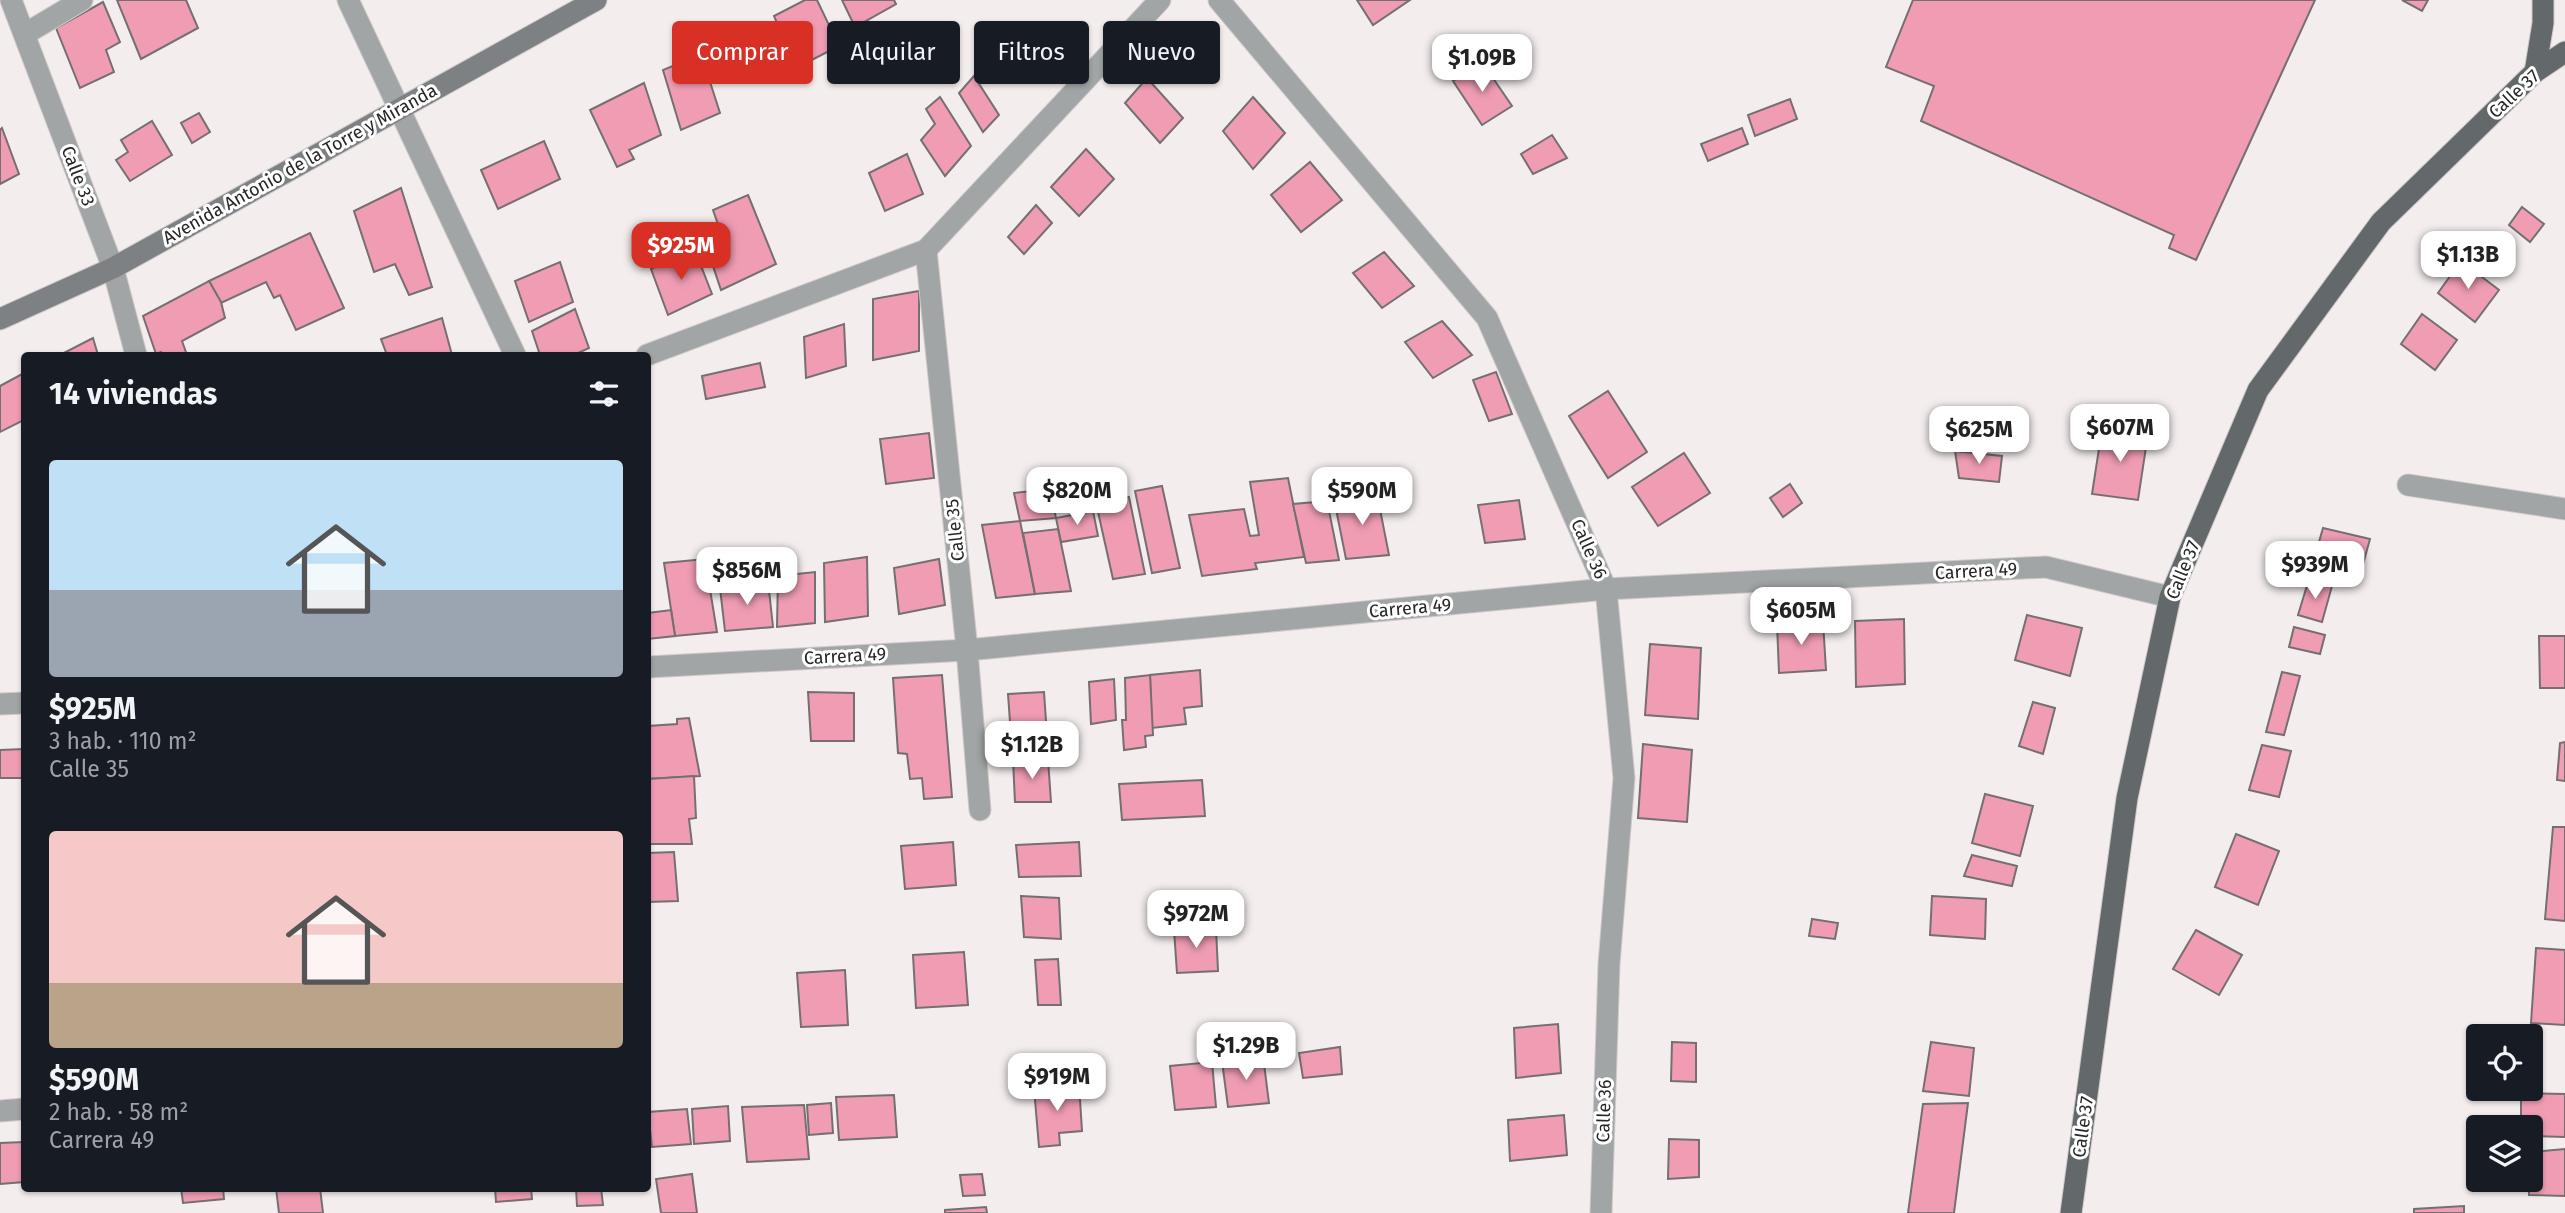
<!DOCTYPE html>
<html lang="es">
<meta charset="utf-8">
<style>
:root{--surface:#171b24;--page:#20242c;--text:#f1f3f6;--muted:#9ea1a6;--accent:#d93025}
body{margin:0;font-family:"Fira Sans",sans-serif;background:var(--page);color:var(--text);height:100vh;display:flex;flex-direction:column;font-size:26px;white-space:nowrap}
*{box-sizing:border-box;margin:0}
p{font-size:23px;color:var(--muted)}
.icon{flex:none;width:38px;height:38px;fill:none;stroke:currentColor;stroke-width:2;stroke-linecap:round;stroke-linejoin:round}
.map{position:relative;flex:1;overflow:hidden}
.side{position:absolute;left:21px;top:352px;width:630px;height:840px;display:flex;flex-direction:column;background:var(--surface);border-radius:7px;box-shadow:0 2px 5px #0004}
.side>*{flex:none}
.top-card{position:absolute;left:672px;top:21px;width:665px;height:63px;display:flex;gap:14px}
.buttons{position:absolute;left:2466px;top:1024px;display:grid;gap:14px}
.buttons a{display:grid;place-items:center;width:77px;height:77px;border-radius:7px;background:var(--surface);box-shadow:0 2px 5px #0004;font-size:35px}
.price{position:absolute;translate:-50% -60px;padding:0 16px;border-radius:14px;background:#fff;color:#222;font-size:23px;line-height:46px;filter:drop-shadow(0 2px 4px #0008)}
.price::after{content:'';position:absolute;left:50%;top:42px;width:21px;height:16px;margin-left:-10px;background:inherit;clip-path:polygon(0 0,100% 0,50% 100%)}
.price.selected{background:var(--accent);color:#fff}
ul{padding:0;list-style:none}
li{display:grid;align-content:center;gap:14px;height:371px;padding:0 28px}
li span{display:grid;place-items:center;height:217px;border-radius:7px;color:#555}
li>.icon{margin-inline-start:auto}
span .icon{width:126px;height:126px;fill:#fffc;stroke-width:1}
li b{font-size:30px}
h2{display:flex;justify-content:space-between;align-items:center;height:84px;padding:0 28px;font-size:30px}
.tag{padding:0 24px;border-radius:7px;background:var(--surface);box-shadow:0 2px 5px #0004;font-size:24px;line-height:63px}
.tag.selected{background:var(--accent);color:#fff}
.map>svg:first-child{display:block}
.building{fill:#f09db4;stroke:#766f71;stroke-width:2}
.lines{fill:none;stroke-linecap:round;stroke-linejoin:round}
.street-casing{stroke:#cfc9ca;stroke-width:23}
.secondary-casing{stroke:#cfc9ca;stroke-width:23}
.primary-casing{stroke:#cfc9ca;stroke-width:23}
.street{stroke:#a2a5a6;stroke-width:21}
.secondary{stroke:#7d8183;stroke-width:21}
.primary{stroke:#63686a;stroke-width:21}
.labels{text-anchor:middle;stroke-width:6;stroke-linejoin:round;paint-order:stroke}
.street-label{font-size:18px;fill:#272525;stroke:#fff}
</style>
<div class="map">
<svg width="2565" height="1213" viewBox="0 0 2565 1213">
<rect width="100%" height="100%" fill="#f4edee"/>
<g class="building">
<path d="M117 0H186L198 28 141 59Z"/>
<path d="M805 0H817L839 46 796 68 774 16Z"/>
<path d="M842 0H894L896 4 855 27Z"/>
<path d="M1357 0H1410L1373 25Z"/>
<path d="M1913 0H2315L2196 260 2169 248 2174 235 1921 121 1934 86 1886 67Z"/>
<path d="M2402 0H2428L2422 11Z"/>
<path d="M103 2 120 42 106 50 114 72 80 88 56 28Z"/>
<path d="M761 23 779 64 755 76 744 54 723 64 716 47Z"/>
<path d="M701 54 720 113 681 130 663 70Z"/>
<path d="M1482 62 1512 106 1482 125 1453 81Z"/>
<path d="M974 76 999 115 983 132 959 93Z"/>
<path d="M1147 78 1183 118 1160 143 1125 103Z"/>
<path d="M644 83 661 135 629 150 634 159 617 167 590 110Z"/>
<path d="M940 97 971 146 945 176 921 140 935 124 926 109Z"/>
<path d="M1253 97 1285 133 1253 169 1223 131Z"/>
<path d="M1790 99 1797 119 1755 136 1748 115Z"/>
<path d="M199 113 210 132 192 143 181 123Z"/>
<path d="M152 121 172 155 130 181 116 160 128 152 121 140Z"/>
<path d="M2 128 19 174 0 184V130Z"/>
<path d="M1742 128 1748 144 1708 161 1701 144Z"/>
<path d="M1552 135 1567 158 1533 174 1521 154Z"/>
<path d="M544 141 560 179 498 209 481 170Z"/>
<path d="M1086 149 1114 179 1079 216 1051 187Z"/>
<path d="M907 154 923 194 885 211 869 173Z"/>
<path d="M1310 162 1342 200 1301 232 1271 195Z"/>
<path d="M401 188 432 287 409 295 395 264 374 272 354 211Z"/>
<path d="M748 195 776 264 721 290 711 260 728 253 713 210Z"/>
<path d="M1036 205 1052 223 1024 254 1008 237Z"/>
<path d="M2522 207 2544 224 2530 242 2509 225Z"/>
<path d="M310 233 344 308 296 330 280 295 274 298 266 282 221 303 209 281Z"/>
<path d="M694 248 712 294 668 315 651 269Z"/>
<path d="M1384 252 1414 286 1382 308 1353 273Z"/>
<path d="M2461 261 2499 290 2475 322 2438 293Z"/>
<path d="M560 262 573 302 529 322 515 281Z"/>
<path d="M209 281 221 302 225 318 182 341 187 355H162L161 352 156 354 143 316Z"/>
<path d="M919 291V351L873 360V299Z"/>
<path d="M575 309 589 348 574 355H540L532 331Z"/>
<path d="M2422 314 2457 340 2435 370 2401 344Z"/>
<path d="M442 318 452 355H387L381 339Z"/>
<path d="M1442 321 1472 355 1433 378 1405 342Z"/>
<path d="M844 324 846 366 806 378 804 337Z"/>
<path d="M93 338 98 355H60Z"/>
<path d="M760 363 765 387 706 399 702 376Z"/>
<path d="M1496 372 1512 414 1489 421 1473 380Z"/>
<path d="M24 373V420L0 432V386Z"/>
<path d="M1608 391 1647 452 1608 478 1569 416Z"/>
<path d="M2102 429 2148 434 2138 500 2092 494Z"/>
<path d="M929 433 934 478 886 484 880 439Z"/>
<path d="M1955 451 2002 456 1999 482 1959 478Z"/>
<path d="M1684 453 1710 493 1658 526 1632 487Z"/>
<path d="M1288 478 1304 557 1255 563 1257 569 1202 576 1189 515 1244 509 1250 536 1259 535 1250 482Z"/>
<path d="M1790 484 1802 503 1783 517 1770 498Z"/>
<path d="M1162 486 1180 568 1152 573 1135 491Z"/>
<path d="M1050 489 1056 518 1020 521 1014 493Z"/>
<path d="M1377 494 1389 555 1346 559 1334 499Z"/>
<path d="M1129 497 1145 574 1113 579 1096 503Z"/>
<path d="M1519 500 1525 539 1485 543 1478 505Z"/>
<path d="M1327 501 1339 560 1306 563 1293 504Z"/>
<path d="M1093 511 1098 536 1061 542 1056 518Z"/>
<path d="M1020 521 1035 594 996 598 982 525Z"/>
<path d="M2323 528 2370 539 2360 575 2313 563Z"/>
<path d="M1058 529 1071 591 1035 594 1023 533Z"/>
<path d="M867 557 868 616 825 622 824 563Z"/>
<path d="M705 559 717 632 675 636 664 563Z"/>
<path d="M939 559 945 605 899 614 894 568Z"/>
<path d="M815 572V623L777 627 778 576Z"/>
<path d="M2309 579 2332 586 2322 622 2298 615Z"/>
<path d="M768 581 773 627 725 631 720 588Z"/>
<path d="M671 610 675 636 648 639V613Z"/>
<path d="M2027 615 2082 628 2070 676 2015 660Z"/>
<path d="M1904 619 1905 684 1856 687 1855 621Z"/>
<path d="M1823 622 1826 670 1779 673 1777 624Z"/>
<path d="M2294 627 2325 635 2320 654 2289 647Z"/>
<path d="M2539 636H2565V688H2540Z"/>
<path d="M1650 644 1701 648 1698 719 1645 715Z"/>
<path d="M1200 670 1202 706 1184 708 1186 724 1152 728 1150 675Z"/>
<path d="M2282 672 2300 676 2284 735 2266 732Z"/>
<path d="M942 675 952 797 924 799 922 778 910 779 907 754 898 753 893 678Z"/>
<path d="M1150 675 1153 735 1145 736 1146 747 1124 750 1122 720H1126L1125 678Z"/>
<path d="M1114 679 1116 720 1091 724 1089 682Z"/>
<path d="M808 692 854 693V741H811Z"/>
<path d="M1044 692 1048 750H1012L1008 694Z"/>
<path d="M2033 702 2055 708 2043 754 2019 746Z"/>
<path d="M689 718 700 776 648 779V726L677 724V719Z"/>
<path d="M2565 742V781L2557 780 2560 743Z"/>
<path d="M1643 744 1692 750 1687 822 1638 818Z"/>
<path d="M2262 745 2291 751 2279 797 2249 790Z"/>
<path d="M24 749V778H0V750Z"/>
<path d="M1048 759 1051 802H1015L1013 760Z"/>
<path d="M694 776 696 818 689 819 692 844H648V779Z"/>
<path d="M1202 780 1205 816 1122 820 1119 784Z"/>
<path d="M1985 794 2033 806 2020 856 1972 843Z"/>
<path d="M2553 827H2565V921L2545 919Z"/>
<path d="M2236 834 2279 851 2258 905 2215 887Z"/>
<path d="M953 842 956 885 905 889 901 846Z"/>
<path d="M1079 842 1081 876 1019 877 1016 845Z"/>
<path d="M674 852 678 901 648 902V853Z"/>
<path d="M1972 855 2017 866 2012 886 1964 876Z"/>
<path d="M1021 896 1059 898 1061 939 1024 937Z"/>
<path d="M1932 896 1986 899 1985 939 1930 935Z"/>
<path d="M1812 919 1838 923 1835 939 1809 936Z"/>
<path d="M1216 928 1218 971 1177 973 1174 930Z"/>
<path d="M2196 930 2242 955 2219 995 2173 969Z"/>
<path d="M2536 948 2565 950V1025L2531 1023Z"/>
<path d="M964 952 968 1005 916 1008 913 955Z"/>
<path d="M1058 959 1061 1005H1038L1035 960Z"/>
<path d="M845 970 848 1025 801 1027 797 973Z"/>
<path d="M1558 1024 1561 1073 1516 1078 1514 1028Z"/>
<path d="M1672 1042 1696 1043V1082L1671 1081Z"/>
<path d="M1931 1042 1974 1048 1969 1096 1923 1091Z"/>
<path d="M1340 1047 1342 1074 1303 1078 1299 1053Z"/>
<path d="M1263 1056 1269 1103 1228 1107 1222 1061Z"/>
<path d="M1212 1062 1216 1107 1175 1110 1170 1066Z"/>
<path d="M1079 1084 1082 1131 1059 1133 1060 1145 1039 1147 1034 1088Z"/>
<path d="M2521 1093 2565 1094V1137L2530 1136V1127H2521Z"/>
<path d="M894 1095 897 1137 839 1140 836 1097Z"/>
<path d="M831 1103 833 1133 809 1135 807 1105Z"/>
<path d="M1968 1103 1954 1213H1908L1923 1104Z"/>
<path d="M804 1105 809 1159 747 1162 742 1107Z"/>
<path d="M728 1106 730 1141 694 1144 692 1109Z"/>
<path d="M687 1109 691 1144 652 1147 648 1112Z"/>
<path d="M1564 1115 1567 1155 1510 1161 1508 1120Z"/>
<path d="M1669 1139 1699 1140V1177L1668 1179Z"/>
<path d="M24 1142V1182L0 1184V1143Z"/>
<path d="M2565 1149V1196L2529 1195 2530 1152Z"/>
<path d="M692 1174 697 1213H661L656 1179Z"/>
<path d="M982 1174 985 1195 963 1196 960 1175Z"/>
<path d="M181 1188H223L224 1199 183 1203Z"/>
<path d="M276 1188H320L323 1213H279Z"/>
<path d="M495 1188H531L532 1199 496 1202Z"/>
<path d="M576 1188H601L603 1205 577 1206Z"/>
<path d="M2464 1206V1213H2414V1209Z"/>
<path d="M986 1207 987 1213H945V1210Z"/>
</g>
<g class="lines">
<defs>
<g id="street">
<path d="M11 0 113 268 136 355"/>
<path d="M348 0 515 355"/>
<path d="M1219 0 1487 318 1606 589 1624 778 1609 964 1601 1213"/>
<path d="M25 34 82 0"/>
<path d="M926 250 967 650 980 810"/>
<path d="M647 355 926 250 1160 0"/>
<path d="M2408 485 2565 509"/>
<path d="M648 667 967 650 1606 589 2046 567 2170 597"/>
<path d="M0 704 24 703"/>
<path d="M0 1111 24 1109"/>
</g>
<path id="secondary" d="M0 319 113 268 596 0"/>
<g id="primary">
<path d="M2535 72 2543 23V0"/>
<path d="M2071 1213 2127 798 2170 597 2258 390 2381 222 2535 72 2565 52"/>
</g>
</defs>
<use href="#street" class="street-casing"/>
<use href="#secondary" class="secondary-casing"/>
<use href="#primary" class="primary-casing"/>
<use href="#street" class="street"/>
<use href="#secondary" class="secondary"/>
<use href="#primary" class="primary"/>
</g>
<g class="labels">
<g class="street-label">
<text transform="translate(2514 94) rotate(-43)" y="6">Calle 37</text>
<text transform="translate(300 164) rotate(-29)" y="6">Avenida Antonio de la Torre y Miranda</text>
<text transform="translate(78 176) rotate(69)" y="6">Calle 33</text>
<text transform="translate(955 530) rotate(-96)" y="6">Calle 35</text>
<text transform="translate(1589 549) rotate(66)" y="6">Calle 36</text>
<text transform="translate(2183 570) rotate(-68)" y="6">Calle 37</text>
<text transform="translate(1976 571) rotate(-3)" y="6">Carrera 49</text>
<text transform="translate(1410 608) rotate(-5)" y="6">Carrera 49</text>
<text transform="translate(845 656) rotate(-3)" y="6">Carrera 49</text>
<text transform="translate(1604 1111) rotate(-88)" y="6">Calle 36</text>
<text transform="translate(2083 1127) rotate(-82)" y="6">Calle 37</text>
</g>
</g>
</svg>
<div class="buttons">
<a><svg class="icon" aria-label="locate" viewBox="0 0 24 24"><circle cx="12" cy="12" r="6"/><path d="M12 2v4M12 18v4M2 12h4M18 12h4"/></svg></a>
<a><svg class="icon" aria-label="layers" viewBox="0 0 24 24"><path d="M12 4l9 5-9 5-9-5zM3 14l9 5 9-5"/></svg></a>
</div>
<b class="price" style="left:1482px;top:94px">$1.09B</b>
<b class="price selected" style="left:681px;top:282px">$925M</b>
<b class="price" style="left:2468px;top:291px">$1.13B</b>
<b class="price" style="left:2120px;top:464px">$607M</b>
<b class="price" style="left:1979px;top:466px">$625M</b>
<b class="price" style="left:1077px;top:527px">$820M</b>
<b class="price" style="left:1362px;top:527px">$590M</b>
<b class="price" style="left:2315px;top:601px">$939M</b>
<b class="price" style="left:747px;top:607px">$856M</b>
<b class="price" style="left:1801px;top:647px">$605M</b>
<b class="price" style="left:1032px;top:781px">$1.12B</b>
<b class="price" style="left:1196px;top:950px">$972M</b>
<b class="price" style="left:1246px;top:1082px">$1.29B</b>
<b class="price" style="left:1057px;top:1113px">$919M</b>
<div class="top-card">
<a class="tag selected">Comprar</a>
<a class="tag">Alquilar</a>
<a class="tag">Filtros</a>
<a class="tag">Nuevo</a>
</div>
<section class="side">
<h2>14 viviendas<svg class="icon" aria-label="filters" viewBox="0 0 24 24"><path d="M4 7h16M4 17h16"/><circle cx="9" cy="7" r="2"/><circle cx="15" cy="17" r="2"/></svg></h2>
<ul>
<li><span style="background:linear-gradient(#bfe0f5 60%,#9aa5b1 0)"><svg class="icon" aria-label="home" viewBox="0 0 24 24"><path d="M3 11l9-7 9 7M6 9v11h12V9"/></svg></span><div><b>$925M</b><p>3 hab. · 110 m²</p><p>Calle 35</p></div></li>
<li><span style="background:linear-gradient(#f6c9c9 70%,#b9a48a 0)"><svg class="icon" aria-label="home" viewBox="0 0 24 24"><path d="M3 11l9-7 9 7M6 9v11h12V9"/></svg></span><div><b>$590M</b><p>2 hab. · 58 m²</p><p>Carrera 49</p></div></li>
</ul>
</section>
</div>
